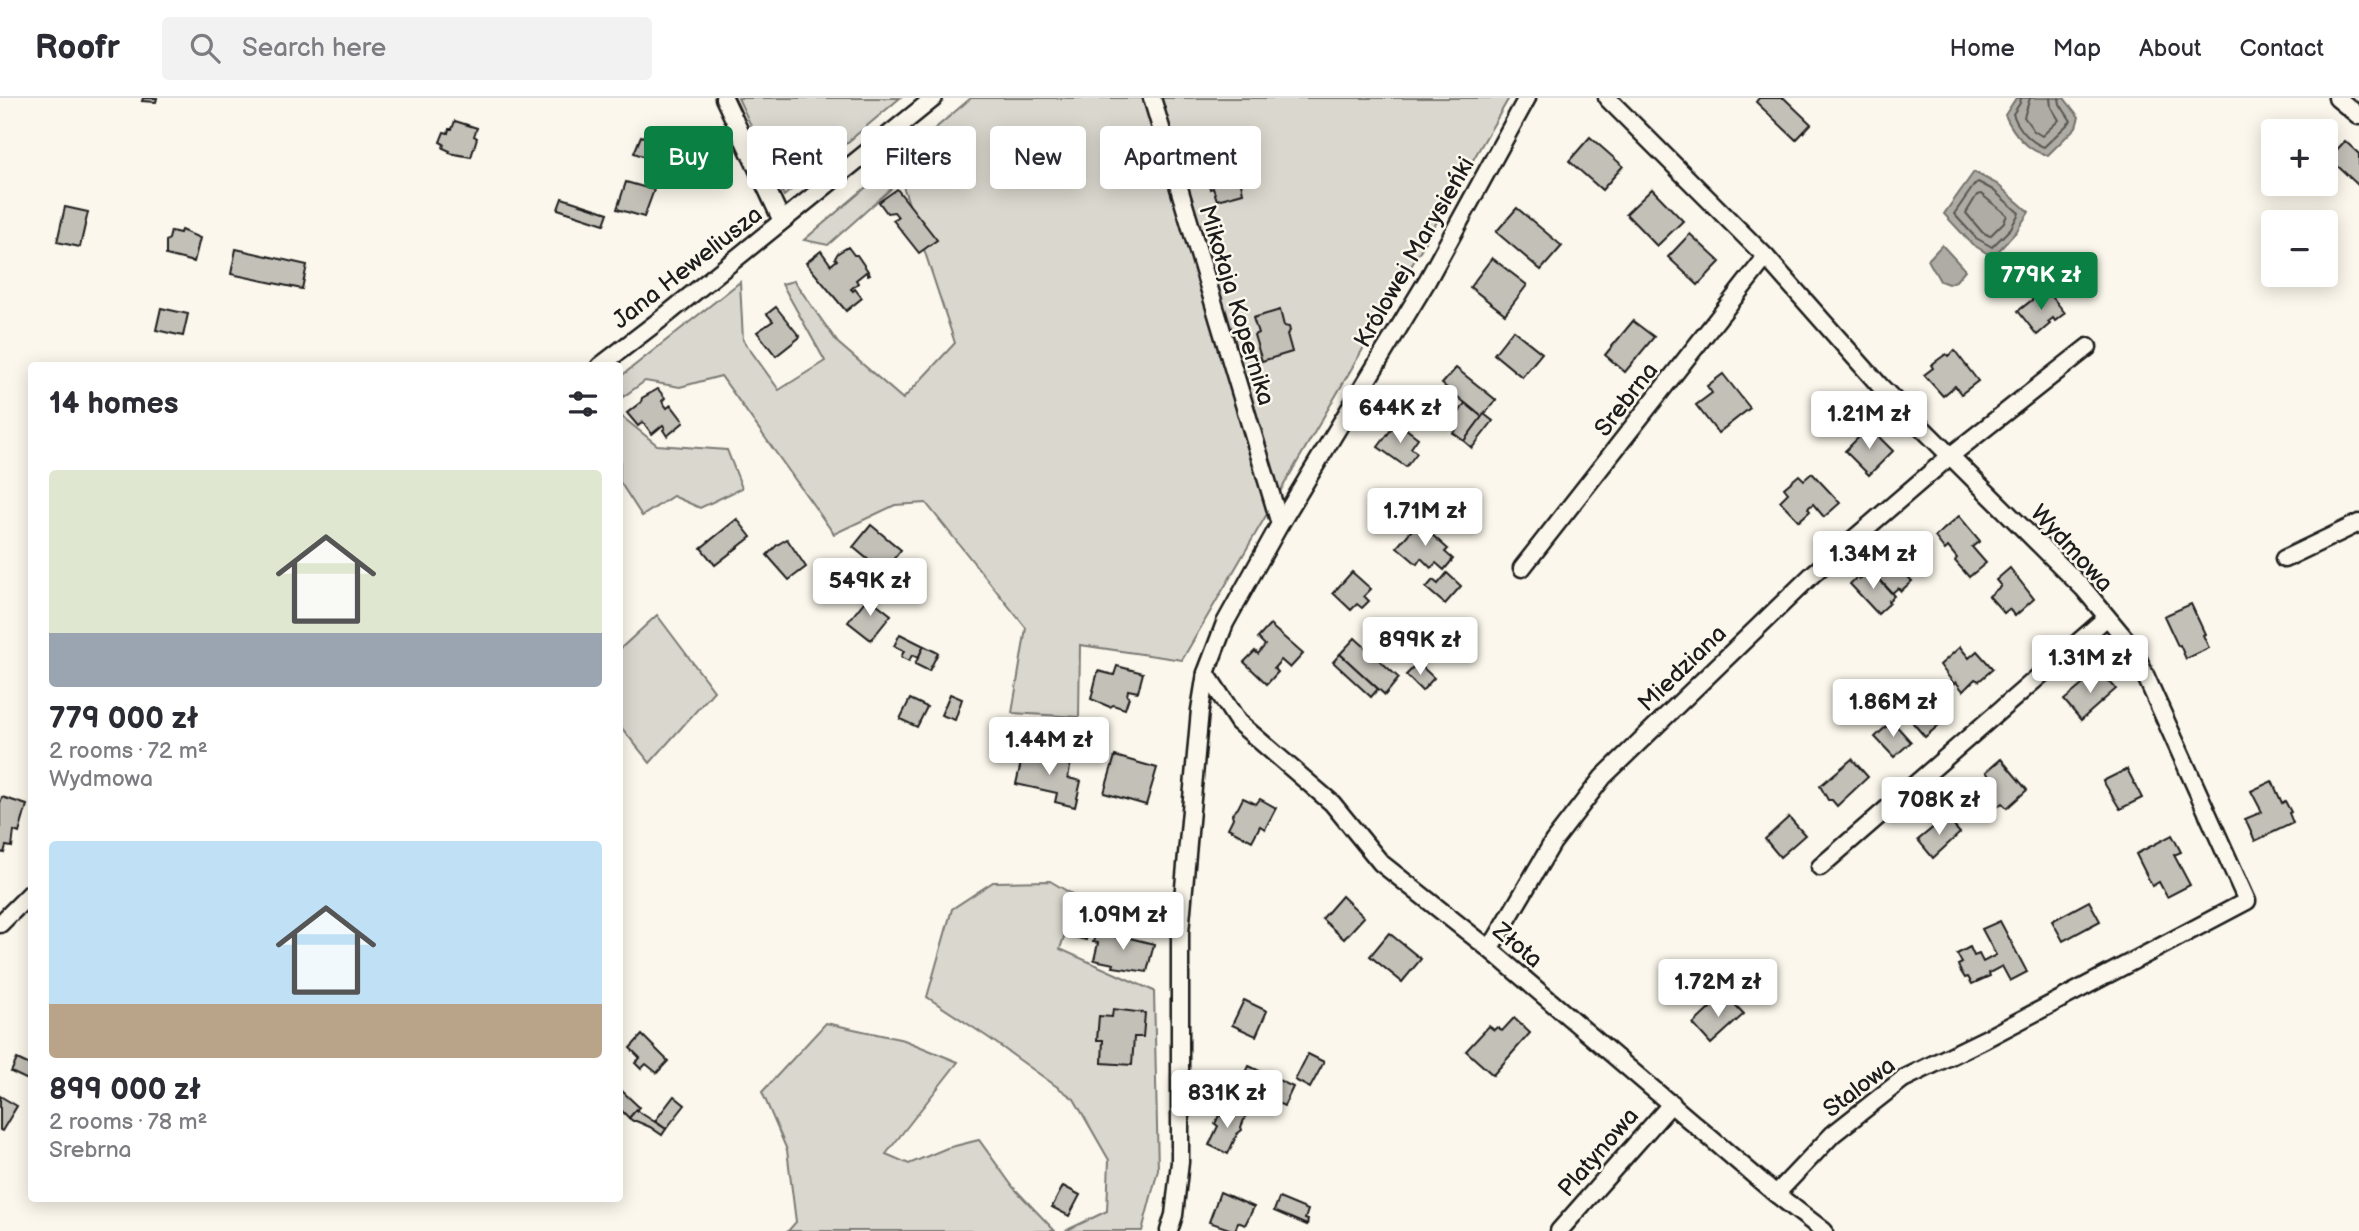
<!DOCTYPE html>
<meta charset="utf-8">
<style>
:root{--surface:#fff;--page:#f2f2f3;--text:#2b2b33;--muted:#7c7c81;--line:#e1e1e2;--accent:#0b8043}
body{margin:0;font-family:"Balsamiq Sans",sans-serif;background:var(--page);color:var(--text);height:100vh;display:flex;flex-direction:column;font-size:26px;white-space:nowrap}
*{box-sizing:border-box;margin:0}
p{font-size:23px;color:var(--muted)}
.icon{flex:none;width:38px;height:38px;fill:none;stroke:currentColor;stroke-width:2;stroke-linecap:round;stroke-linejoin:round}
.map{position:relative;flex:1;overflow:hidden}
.panel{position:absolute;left:28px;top:264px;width:595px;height:840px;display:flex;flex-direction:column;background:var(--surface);border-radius:7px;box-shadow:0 4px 18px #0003}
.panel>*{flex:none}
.top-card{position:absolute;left:644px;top:28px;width:665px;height:63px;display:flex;gap:14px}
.tools{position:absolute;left:2261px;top:21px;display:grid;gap:14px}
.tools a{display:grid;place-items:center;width:77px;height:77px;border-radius:7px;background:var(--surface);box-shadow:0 4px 18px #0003;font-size:35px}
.price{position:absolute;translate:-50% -60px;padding:0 16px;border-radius:7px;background:#fff;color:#222;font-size:23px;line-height:46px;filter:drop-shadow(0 2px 4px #0008)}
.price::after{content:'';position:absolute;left:50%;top:42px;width:21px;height:16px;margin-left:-10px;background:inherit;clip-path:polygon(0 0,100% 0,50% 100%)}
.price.current{background:var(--accent);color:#fff}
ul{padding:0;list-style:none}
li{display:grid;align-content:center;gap:14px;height:371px;padding:0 21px}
li span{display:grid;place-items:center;height:217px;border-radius:7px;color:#555}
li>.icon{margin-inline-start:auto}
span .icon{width:126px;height:126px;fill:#fffc;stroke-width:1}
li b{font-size:30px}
h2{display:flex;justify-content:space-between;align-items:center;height:84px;padding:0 21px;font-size:30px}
.pill{padding:0 24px;border-radius:7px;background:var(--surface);box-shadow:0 4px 18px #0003;font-size:24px;line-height:63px}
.pill.current{background:var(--accent);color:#fff}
header{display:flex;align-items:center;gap:42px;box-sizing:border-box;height:98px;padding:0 35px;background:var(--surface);border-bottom:2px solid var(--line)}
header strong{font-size:33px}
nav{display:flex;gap:38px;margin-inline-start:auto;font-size:24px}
.search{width:490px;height:63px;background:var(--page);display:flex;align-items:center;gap:18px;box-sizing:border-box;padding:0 24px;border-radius:7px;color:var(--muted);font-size:26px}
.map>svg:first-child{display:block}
.green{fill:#dad7ce;stroke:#7b7a75;stroke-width:2}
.water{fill:#afaca5;stroke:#74726e;stroke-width:2}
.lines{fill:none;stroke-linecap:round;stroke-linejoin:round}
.shore{stroke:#575653;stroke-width:2}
.building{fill:#c3c0b8;stroke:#1c1c1c;stroke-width:2}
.street-casing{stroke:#1c1c1c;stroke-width:21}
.street{stroke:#fbf7ec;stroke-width:16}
.labels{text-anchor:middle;stroke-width:5;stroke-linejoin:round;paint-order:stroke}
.street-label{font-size:24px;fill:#1c1c1c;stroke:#fbf7ec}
</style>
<header>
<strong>Roofr</strong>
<div class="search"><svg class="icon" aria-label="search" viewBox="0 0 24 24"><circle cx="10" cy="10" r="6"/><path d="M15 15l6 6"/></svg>Search here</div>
<nav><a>Home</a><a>Map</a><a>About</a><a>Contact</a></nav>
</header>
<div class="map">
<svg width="2359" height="1133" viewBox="0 0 2359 1133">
<rect width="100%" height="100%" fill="#fbf7ec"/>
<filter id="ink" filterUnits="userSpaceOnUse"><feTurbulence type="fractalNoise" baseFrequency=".0143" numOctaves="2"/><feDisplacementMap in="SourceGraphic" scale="14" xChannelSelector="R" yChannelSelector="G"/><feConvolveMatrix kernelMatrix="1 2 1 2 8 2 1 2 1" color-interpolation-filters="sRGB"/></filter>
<g filter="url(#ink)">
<g class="green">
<path d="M738 0H900L784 98Z"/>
<path d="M971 0H1509L1182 562 1080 547 1079 619 1012 615 1026 530 926 405 895 407 834 436 721 278 680 289 645 283 620 301V279L740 184 743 242 779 292 825 263 782 186 794 183 838 245 903 301 955 245 901 82 828 147 804 142Z"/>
<path d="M620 317 657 347 727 352 742 390 700 410 673 398 642 418 620 384Z"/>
<path d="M657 517 714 593 650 665 620 628V551Z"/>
<path d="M1050 783 1077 799 1060 851 1154 893 1158 1072 1142 1133H1065L1107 1113 1109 1062 1074 1001 989 940 927 899 952 811 993 784Z"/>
<path d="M826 925 904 942 958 964 886 1056 909 1066 947 1050 979 1042 1013 1089 1055 1133H788L796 1124 787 1052 762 994Z"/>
</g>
<g class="water">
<path d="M2016 0H2064L2079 19 2076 29 2048 57C2028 54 2013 35 2005 17Z"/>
<path d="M1974 74 1997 86 2029 114 2016 134 1993 159 1972 146 1944 116Z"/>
<path d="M1942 147 1965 172 1956 183 1948 186 1940 183 1928 162Z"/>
</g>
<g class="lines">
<g class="shore">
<path d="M2021 0 2020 5 2013 16C2018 30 2030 44 2044 49L2071 23 2060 6 2059 0"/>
<path d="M2030 0 2024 19 2034 33 2042 38 2059 22 2051 9 2050 0"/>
<path d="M1978 84 1993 92 2019 115 2011 130 1992 149 1976 140 1954 116 1975 86Z"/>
<path d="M1981 96 2007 117 2004 124 1990 138 1982 134 1966 115 1977 97Z"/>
</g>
</g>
<g class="building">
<path d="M143 0H157L156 4 142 3Z"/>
<path d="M1759 0H1784L1811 26 1796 42 1756 4Z"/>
<path d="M455 23 477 30 474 38 477 40 471 59 449 55 450 53 443 50 444 46 440 44 444 34 448 35 449 31H452Z"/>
<path d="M647 30 668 38 665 47 668 48 664 54 661 65 634 55 641 38 644 39Z"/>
<path d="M1590 39 1623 68 1602 92 1569 63Z"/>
<path d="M2345 43 2359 56V88L2329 60Z"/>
<path d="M1219 61 1246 76 1241 85 1243 95 1217 102 1213 90 1210 91 1207 82 1211 80 1207 68 1217 65Z"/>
<path d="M626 84 654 92 644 119 617 111Z"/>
<path d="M897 91 937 142 919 155 893 122 898 119 894 114 887 115 879 104Z"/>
<path d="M1652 91 1683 123 1657 148 1626 116Z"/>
<path d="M562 100 608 115 604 126 558 111Z"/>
<path d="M65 109 88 114 80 149 57 144Z"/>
<path d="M1517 110 1562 148 1541 172 1496 134Z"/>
<path d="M181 132 200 140 194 164 166 157V143L169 141 171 133 180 135Z"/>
<path d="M1690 136 1720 164 1698 187 1668 159Z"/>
<path d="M848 149 854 157H857L870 176 868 177 866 174 856 182 858 185 851 191 853 193 855 191 862 200 846 213 806 165 821 153 831 167 837 162 835 160 838 155Z"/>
<path d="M236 151 307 167 302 191 231 176Z"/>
<path d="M1492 160 1527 187 1505 216 1470 189Z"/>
<path d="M2046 191 2065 215 2055 223 2053 220 2048 224 2050 226 2037 237 2018 213Z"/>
<path d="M776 209 800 239 776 258 757 234 773 223 767 216Z"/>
<path d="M161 210 188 216 183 238 156 232Z"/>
<path d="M1280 212 1284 228 1289 229 1290 233 1287 236 1292 254 1262 263 1254 237 1258 235 1253 220Z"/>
<path d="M1633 223 1654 239 1625 274 1605 257Z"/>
<path d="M1513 232 1542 255 1522 279 1494 256Z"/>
<path d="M1955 253 1978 283 1961 296 1955 288 1943 298 1924 277 1933 270 1931 267 1946 256 1948 258Z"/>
<path d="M1456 270 1496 302 1482 319 1442 286Z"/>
<path d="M1723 276 1750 310 1718 335 1696 307 1712 295 1707 288Z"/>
<path d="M658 291 665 300 662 303 667 310 671 307 684 324 667 338 663 332 665 330 663 327 652 336 643 324 638 328 627 315 641 304 642 300Z"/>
<path d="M1465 305 1482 319 1464 343 1453 335 1457 330 1452 326Z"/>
<path d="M1484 316 1493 323 1472 350 1464 343Z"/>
<path d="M1397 324 1418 340 1411 350 1417 355 1406 369 1378 349Z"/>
<path d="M1869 329 1893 353 1869 377 1845 353Z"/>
<path d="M1812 375 1840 405 1824 419 1813 406 1808 410 1810 413 1799 423 1780 403 1788 395 1784 390 1799 377 1804 382Z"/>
<path d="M1959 418 1980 443 1972 449 1986 465 1969 479 1955 463 1957 460 1948 449 1945 452 1935 439Z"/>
<path d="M737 421 751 439 715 467 701 450Z"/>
<path d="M1418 425 1423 430 1426 426 1431 431 1429 434 1448 451 1445 454 1453 461 1444 472 1436 465 1431 470 1421 460 1417 466 1397 449Z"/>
<path d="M871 427 901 452 883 474 853 449Z"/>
<path d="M787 441 806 469 789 482 767 457 777 447Z"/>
<path d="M1889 458 1912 483 1901 493 1898 490 1892 495 1871 472 1877 466 1878 468Z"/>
<path d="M2010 470 2034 501 2015 518 2009 511 2004 515 1989 498 2001 488 1996 482Z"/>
<path d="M1871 472 1894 498 1888 503 1890 505 1878 516 1850 486 1858 478 1860 481Z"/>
<path d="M1352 474 1371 491 1364 498 1369 503 1362 510 1357 506 1351 512 1333 495Z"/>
<path d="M1447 475 1461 488 1445 506 1426 490 1433 482 1438 486Z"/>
<path d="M868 499 891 517 871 542 848 524Z"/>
<path d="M2191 506 2205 536 2203 537 2209 550 2186 561 2180 547 2178 548 2164 518Z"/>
<path d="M1441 525 1451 535 1428 557 1418 547Z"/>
<path d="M1270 527 1303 556 1290 570 1281 562 1274 570 1278 574 1267 586 1244 564 1255 553 1258 556 1265 547 1258 540Z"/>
<path d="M900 536 924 548 918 560 912 557 909 563 901 559 904 553 894 548Z"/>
<path d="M1355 540 1399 580 1385 597 1340 556Z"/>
<path d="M924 548 938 555 929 573 915 566Z"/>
<path d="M1960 549 1969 560 1977 553 1993 571 1979 583 1975 581 1963 593 1956 584 1954 586 1940 567Z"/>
<path d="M1340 556 1378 591 1371 599 1333 564Z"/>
<path d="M1418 565 1434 580 1422 593 1406 577Z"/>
<path d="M1117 568 1143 575 1138 594 1128 592 1127 598 1129 599 1125 611 1113 607 1110 609 1091 601 1098 573 1114 577Z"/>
<path d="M2100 572 2116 591 2081 622 2064 602Z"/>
<path d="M950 596 962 601 955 622 941 617Z"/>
<path d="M910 601 927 609 917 629 900 621Z"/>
<path d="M1927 613 1939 627 1925 639 1913 625Z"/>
<path d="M1892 623 1911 644 1894 659 1875 639Z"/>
<path d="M1024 652 1071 664 1068 680 1081 683 1075 709 1055 704 1057 695 1016 686Z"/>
<path d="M1115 658 1157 670 1146 707 1104 695Z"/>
<path d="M1852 661 1868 679 1837 708 1832 702H1828L1820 688Z"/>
<path d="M2001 661 2027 692 2007 710 2002 705 1985 719 1967 699 1990 679 1986 674Z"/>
<path d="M2127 671 2142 700 2120 711 2103 683Z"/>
<path d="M2272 683 2282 705 2285 703 2291 714 2289 715 2293 725 2255 743 2245 721 2262 714 2251 693Z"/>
<path d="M2 699 27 707 19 735 14 733 12 749 6 748 4 755 0 754V705Z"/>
<path d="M1243 700 1256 706 1260 701 1276 710 1265 731 1260 728 1252 743 1228 730 1233 720 1232 716 1238 710Z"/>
<path d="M1789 719 1805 737 1780 759 1765 741Z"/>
<path d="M1946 719 1960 735 1933 760 1918 742Z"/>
<path d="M2172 737 2181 754 2174 757 2190 787 2167 799 2159 784 2152 788 2136 756Z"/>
<path d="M1342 798 1364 819 1344 841 1322 821Z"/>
<path d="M2089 803 2100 823 2063 843 2052 823Z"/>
<path d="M1072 809 1093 814 1086 842 1066 837Z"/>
<path d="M2000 823 2027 874 2010 883 2002 868 1989 875 1990 878 1972 886 1968 879 1965 880 1960 872 1958 867 1962 865 1957 856 1970 849 1974 858 1979 856 1983 864 1996 857 1982 831Z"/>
<path d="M1097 832 1115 836V839L1126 842V839L1154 846 1147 874 1113 869 1114 866 1094 862 1098 845 1093 844Z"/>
<path d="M1389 835 1421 861 1402 884 1370 858Z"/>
<path d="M1725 896 1744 916 1711 946 1693 926Z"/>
<path d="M1244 902 1267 913 1256 938 1232 927Z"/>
<path d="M1113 911 1145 915 1143 939H1134L1132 967 1102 965 1103 942H1097L1099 918 1112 919Z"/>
<path d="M1514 920 1530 935 1493 977 1466 953 1489 928 1494 932 1497 929 1502 933Z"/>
<path d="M642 937 668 963 657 975 646 966 641 971 635 965 640 960 630 950Z"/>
<path d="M1308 956 1324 964 1310 990 1295 982Z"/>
<path d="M17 961 32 968V984L11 974Z"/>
<path d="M1249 968 1293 989 1284 1008 1240 987Z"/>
<path d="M620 991 639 1009 629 1020 620 1011Z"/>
<path d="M0 998 17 1008 2 1033 0 1032Z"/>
<path d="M674 998 685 1007 666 1031 655 1023Z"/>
<path d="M1228 1008 1246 1017 1241 1029 1242 1032 1237 1036 1228 1056 1209 1047 1218 1028 1215 1026 1219 1017 1223 1019Z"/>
<path d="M636 1012 666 1031 662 1037 650 1029 636 1023H633L629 1020Z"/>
<path d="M1063 1088 1080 1097 1069 1118 1052 1109Z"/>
<path d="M1220 1094 1254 1109 1245 1127 1238 1124 1235 1133 1209 1124Z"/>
<path d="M1279 1100 1308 1112 1305 1121 1308 1122 1307 1127 1274 1113Z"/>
</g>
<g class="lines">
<defs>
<g id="street">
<path d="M724 0 782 123"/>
<path d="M1152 0 1280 426"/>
<path d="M1607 0 1766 159 1881 289 2083 490 2133 550 2247 803 1985 941 1903 981 1833 1036 1776 1096"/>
<path d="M2337 0 2359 18"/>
<path d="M600 268 665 218 934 0"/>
<path d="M2284 461 2359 425"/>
<path d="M1522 470 1766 159"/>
<path d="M1206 575 1238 624 1332 705 1381 765 1488 850 1776 1096 1824 1133"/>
<path d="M1820 769 2106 520"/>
<path d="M0 826 32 794"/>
<path d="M1488 850 1496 841 1553 744 1603 679 1814 475 1950 358 2088 249"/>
<path d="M1169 1133 1174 1117 1180 1064V834L1200 612 1206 575 1225 525 1280 426 1427 183 1527 0"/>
<path d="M1559 1133 1672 1005"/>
</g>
</defs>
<use href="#street" class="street-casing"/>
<use href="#street" class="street"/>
</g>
</g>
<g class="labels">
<g class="street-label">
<text transform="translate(1414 154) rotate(-60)" y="8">Królowej Marysieńki</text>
<text transform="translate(687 169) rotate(-38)" y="8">Jana Heweliusza</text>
<text transform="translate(1237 207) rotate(73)" y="8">Mikołaja Kopernika</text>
<text transform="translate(1626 301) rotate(-52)" y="8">Srebrna</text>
<text transform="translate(2072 450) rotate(47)" y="8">Wydmowa</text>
<text transform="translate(1682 570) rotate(-44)" y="8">Miedziana</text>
<text transform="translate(1518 847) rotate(40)" y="8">Złota</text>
<text transform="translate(1859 989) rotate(-37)" y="8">Stalowa</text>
<text transform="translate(1598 1054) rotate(-49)" y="8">Platynowa</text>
</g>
</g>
</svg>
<div class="tools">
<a>+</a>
<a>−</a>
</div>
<b class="price current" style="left:2041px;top:214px">779K zł</b>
<b class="price" style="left:1400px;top:347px">644K zł</b>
<b class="price" style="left:1869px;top:353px">1.21M zł</b>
<b class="price" style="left:1425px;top:450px">1.71M zł</b>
<b class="price" style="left:1873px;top:493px">1.34M zł</b>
<b class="price" style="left:870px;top:520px">549K zł</b>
<b class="price" style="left:1420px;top:579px">899K zł</b>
<b class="price" style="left:2090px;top:597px">1.31M zł</b>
<b class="price" style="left:1893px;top:641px">1.86M zł</b>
<b class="price" style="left:1049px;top:679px">1.44M zł</b>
<b class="price" style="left:1939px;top:739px">708K zł</b>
<b class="price" style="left:1123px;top:854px">1.09M zł</b>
<b class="price" style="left:1718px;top:921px">1.72M zł</b>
<b class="price" style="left:1227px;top:1032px">831K zł</b>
<div class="top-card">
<a class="pill current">Buy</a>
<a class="pill">Rent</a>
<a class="pill">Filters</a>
<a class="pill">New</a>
<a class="pill">Apartment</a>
</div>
<section class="panel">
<h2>14 homes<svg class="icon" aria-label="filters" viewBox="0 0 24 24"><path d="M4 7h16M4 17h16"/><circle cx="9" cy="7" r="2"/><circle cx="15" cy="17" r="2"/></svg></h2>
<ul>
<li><span style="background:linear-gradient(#dfe7d0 75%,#9aa5b1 0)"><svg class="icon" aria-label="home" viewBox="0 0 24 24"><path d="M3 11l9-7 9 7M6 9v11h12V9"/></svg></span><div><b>779 000 zł</b><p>2 rooms · 72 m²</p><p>Wydmowa</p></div></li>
<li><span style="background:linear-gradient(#bfe0f5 75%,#b9a48a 0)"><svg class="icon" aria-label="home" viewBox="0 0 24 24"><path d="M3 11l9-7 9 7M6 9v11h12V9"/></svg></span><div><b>899 000 zł</b><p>2 rooms · 78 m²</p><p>Srebrna</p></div></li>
</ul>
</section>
</div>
